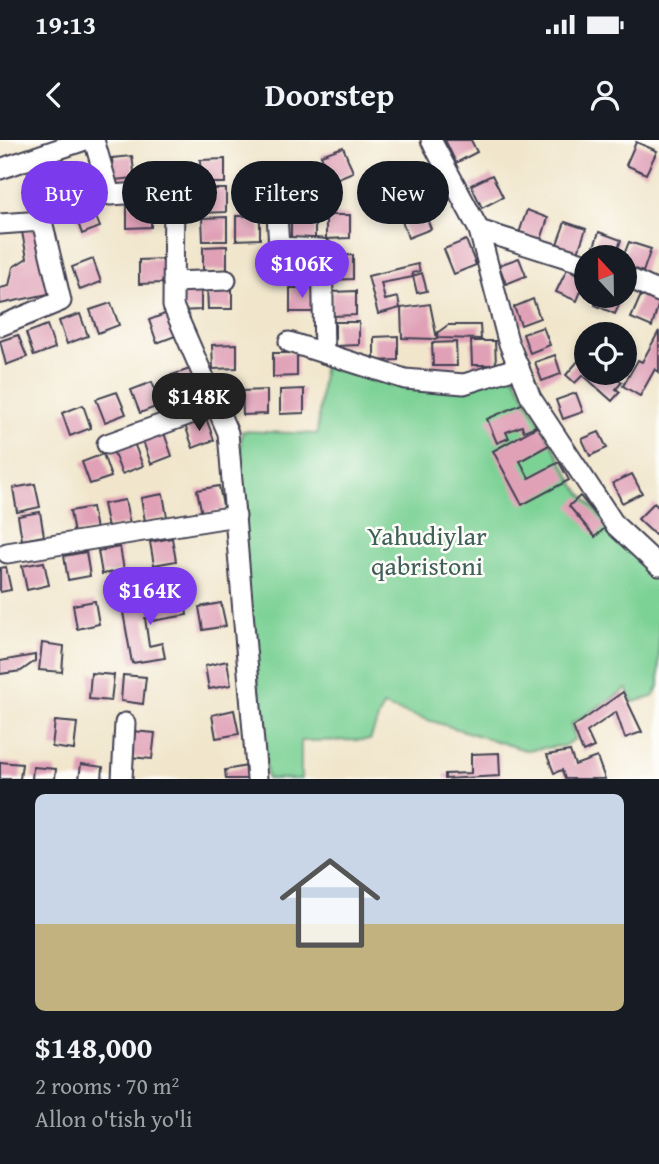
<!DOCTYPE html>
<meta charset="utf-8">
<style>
:root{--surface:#171b24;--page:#242831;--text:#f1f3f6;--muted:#9ea1a6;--line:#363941;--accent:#7c3aed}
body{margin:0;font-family:"Gentium Book Plus",serif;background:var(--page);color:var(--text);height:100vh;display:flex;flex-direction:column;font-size:26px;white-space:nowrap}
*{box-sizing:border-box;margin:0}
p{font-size:23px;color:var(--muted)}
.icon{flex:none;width:38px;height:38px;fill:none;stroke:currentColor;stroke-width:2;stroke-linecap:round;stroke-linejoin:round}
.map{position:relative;height:639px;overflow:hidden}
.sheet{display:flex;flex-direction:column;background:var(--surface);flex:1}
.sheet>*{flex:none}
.top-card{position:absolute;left:21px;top:21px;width:618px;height:63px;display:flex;gap:14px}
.needle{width:46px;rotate:338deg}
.fabs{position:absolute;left:574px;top:105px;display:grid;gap:14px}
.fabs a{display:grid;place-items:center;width:63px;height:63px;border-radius:50%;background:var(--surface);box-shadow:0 4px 10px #0003;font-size:35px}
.price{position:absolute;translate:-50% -60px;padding:0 16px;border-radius:24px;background:var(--accent);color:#fff;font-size:23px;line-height:46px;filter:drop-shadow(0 2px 4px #0008)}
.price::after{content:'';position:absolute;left:50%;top:42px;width:21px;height:16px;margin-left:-10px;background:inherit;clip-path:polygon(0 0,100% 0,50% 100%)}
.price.on{background:#222;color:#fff}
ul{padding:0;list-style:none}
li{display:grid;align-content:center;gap:14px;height:371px;padding:0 35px}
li+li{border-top:2px solid var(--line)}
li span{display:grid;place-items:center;height:217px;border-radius:10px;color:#555}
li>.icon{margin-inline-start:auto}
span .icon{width:126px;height:126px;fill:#fffc;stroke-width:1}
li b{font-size:30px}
.pill{padding:0 24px;border-radius:32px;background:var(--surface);box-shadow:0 4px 10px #0003;font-size:24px;line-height:63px}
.pill.on{background:var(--accent);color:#fff}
.status{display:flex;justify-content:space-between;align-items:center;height:49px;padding:0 35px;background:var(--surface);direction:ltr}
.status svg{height:19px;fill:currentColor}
header{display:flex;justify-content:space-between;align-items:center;height:91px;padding:0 35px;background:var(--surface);font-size:32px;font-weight:600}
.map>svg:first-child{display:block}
.green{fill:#7bd195;stroke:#4e7a68;stroke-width:2}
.building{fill:#e0a1b7}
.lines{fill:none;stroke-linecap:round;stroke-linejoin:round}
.minor-casing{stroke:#413f51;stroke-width:23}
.minor{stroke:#fff;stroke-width:19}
.labels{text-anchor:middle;stroke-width:5;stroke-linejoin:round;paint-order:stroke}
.park-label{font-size:26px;fill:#415f5a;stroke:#fdfcf7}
</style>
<div class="status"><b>19:13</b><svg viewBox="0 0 49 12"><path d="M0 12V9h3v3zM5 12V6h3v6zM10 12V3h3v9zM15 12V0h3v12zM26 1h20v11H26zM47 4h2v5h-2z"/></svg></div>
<header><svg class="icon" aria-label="back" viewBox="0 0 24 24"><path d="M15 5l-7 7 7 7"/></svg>Doorstep<svg class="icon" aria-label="person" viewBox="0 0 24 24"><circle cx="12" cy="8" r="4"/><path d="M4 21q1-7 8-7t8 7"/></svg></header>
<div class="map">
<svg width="659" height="639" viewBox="0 0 659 639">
<rect width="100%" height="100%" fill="#fdfcf7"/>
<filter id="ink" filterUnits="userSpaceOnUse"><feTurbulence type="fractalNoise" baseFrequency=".0143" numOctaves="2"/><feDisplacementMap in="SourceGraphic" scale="14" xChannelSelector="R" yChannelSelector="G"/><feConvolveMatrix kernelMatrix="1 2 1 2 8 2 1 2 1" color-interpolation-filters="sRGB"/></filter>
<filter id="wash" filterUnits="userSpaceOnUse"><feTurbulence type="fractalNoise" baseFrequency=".00686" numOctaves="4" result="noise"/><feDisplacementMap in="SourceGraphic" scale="28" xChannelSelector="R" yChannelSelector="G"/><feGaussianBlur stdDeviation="1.57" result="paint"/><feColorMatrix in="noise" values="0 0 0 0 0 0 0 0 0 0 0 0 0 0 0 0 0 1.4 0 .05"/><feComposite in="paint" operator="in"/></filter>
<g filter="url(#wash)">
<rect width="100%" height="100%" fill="#f1e6cc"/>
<path class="green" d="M324 219 410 245 513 234 576 347 630 411 659 438V546L653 557 633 562 627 549 571 584 575 599 563 606 525 610 383 566 370 600 301 601V639H267C260 524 231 406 242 291L317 294Z"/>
<g id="blocks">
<g class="building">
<path d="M445 0H471L477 12 456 23Z"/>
<path d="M636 2 657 11 646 34 626 25Z"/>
<path d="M343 7 353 32 331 41 321 15Z"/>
<path d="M132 16 135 38 114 40 112 18Z"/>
<path d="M225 19V43H201L200 20Z"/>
<path d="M78 22 86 42 68 49 61 28Z"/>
<path d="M405 26 415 51 392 60 383 34Z"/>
<path d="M492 35 503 57 482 68 471 45Z"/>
<path d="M202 49H226V72L202 73Z"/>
<path d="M151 63V87L127 88V64Z"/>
<path d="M421 64 431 89 408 98 399 72Z"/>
<path d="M92 67 100 87 82 94 75 74Z"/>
<path d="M527 70 548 78 541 100 519 93Z"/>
<path d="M326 75H350V98L326 99Z"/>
<path d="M236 76H260V99L236 100Z"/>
<path d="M227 77V101H203L202 78Z"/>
<rect x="291" y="77" width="24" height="24"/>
<path d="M565 82 586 89 578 112 557 104Z"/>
<path d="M40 88 53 153 0 164V148L9 146 13 127 27 118 22 92Z"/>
<path d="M599 92 621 100 615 117 591 115Z"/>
<path d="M466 100 476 125 454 134 444 109Z"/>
<path d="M629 102 651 109 643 132 625 125 623 117Z"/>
<path d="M227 106V130L203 131V107Z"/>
<path d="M289 111H313L314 135H290Z"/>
<path d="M353 115V139L329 140V116Z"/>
<path d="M519 118 526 136 506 144 499 125Z"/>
<path d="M93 119 101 142 80 150 72 127Z"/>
<path d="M163 119V143L139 144V120Z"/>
<path d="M418 124 420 131 412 133 413 137 381 143 385 160 398 157 400 168 378 174 368 136Z"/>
<path d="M567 129 586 138 577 161 556 152Z"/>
<path d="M422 133 427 151 417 153 413 136Z"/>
<path d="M207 145H232V169H208Z"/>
<path d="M201 146V170L177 171V147Z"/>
<path d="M290 148H314L315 172H290Z"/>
<path d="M356 151V175L332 176V152Z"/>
<path d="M641 155 659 162 652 187 631 178Z"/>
<path d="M599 156H623L615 174 595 165Z"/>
<path d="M533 159 540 178 521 185 514 167Z"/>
<path d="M111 163 119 185 98 193 90 170Z"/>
<path d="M430 164 437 199 402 198 401 168Z"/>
<path d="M170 172 178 195 157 203 149 180Z"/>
<path d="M80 174 88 196 67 204 59 181Z"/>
<path d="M335 182H359V205L335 206Z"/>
<path d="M47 185 55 208 34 216 26 193Z"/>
<path d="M448 185H480L481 199 439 198 437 193Z"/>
<path d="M543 187 550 205 530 213 523 194Z"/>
<path d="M659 191V232L655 229 640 256 623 246 638 220 642 222Z"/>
<path d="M18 195 27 217 6 225 0 201Z"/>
<path d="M398 196V220L374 221V197Z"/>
<path d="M471 201H495L496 225H472Z"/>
<path d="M456 202 457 226H433L432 203Z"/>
<path d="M237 204V228L213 229 212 205Z"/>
<path d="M586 212V233H612L622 242 616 249 620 252 612 261 583 235 575 243 566 235Z"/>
<path d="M273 213H297V236L273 237Z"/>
<path d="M555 215 561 234 542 241 535 222Z"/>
<path d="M190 229 198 251 177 259 169 236Z"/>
<path d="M152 242 161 265 140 273 131 250Z"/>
<path d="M304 249V273L280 274V250Z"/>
<path d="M267 250V274L243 275 242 251Z"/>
<path d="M117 252 126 274 105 282 96 259Z"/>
<path d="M576 253 583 272 563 279 556 260Z"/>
<path d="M526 262 536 286 524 291 522 286 506 292 509 298 497 303 487 279Z"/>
<path d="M83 265 91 288 70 296 62 273Z"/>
<path d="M206 278 214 300 193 308 185 285Z"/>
<path d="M540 285 551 304 520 321 529 338 559 322 569 340 522 365 493 311Z"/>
<path d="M599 292 607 308 590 316 582 299Z"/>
<path d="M164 293 172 316 151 324 143 301Z"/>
<path d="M134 303 143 326 122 334 113 311Z"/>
<path d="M103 314 111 337 90 344 82 322Z"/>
<path d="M632 334 642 353 622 363 613 343Z"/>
<path d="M35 344 40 367 17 372 13 348Z"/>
<path d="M219 346 224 370 202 374 197 350Z"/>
<path d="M163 354 167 377 145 381 141 358Z"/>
<path d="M580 356 606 387 595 397 569 366Z"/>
<path d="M125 360 130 384 108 388 103 364Z"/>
<path d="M654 363 659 368V390L655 395 638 379Z"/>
<path d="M92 367 96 390 74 394 70 371Z"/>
<path d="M40 372 44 396 22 400 18 376Z"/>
<path d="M172 398 176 421 154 425 150 402Z"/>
<path d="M120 407 124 430 102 434 98 411Z"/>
<path d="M86 412 90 436 68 440 64 416Z"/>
<path d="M44 422 49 445 27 450 22 426Z"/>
<path d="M6 427 11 450 0 452V428Z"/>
<path d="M184 457 187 475 152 481V477L145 478 149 506 162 503 165 518 132 523 123 472 135 470V466Z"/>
<path d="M95 461 99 484 77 489 73 465Z"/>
<path d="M221 463 226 486 203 490 199 467Z"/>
<path d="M42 503 64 506 62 532 39 530Z"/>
<path d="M35 515V521L21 531 0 534V521Z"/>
<path d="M227 521 231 545 209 549 205 526Z"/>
<path d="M91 533 114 535 111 561 89 559Z"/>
<path d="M123 535 146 537 143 564 121 561Z"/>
<path d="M623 552 642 592 625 598 616 572 587 592 594 607 583 612 573 587Z"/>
<path d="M234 570 239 594 216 598 212 575Z"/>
<path d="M55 581 77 583 74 610 52 607Z"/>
<path d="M132 591 155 593 152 619 129 617Z"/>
<path d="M570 611 575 625 597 617 605 639H565L562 630 554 633 547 615Z"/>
<path d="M499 613 500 636 445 639V634L471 633V614Z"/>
<path d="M0 622 22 624 20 639H0Z"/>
<path d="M81 624 103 627 102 639H79Z"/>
<path d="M247 626 249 639H226L225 630Z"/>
<path d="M33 627 56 629 55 639H32Z"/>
</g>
</g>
</g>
<g filter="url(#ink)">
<use href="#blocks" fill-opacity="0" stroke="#413f51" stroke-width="2"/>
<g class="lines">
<defs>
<g id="minor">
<path d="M94 0 110 55 174 51 173 166 228 293 257 639"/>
<path d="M431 0 479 90 508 201 531 258 615 385 659 426"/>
<path d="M0 29 85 0"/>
<path d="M277 75 279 107 322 109 324 213"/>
<path d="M0 84 42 81 61 161 0 186"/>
<path d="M479 90 586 124"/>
<path d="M625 136 659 152"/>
<path d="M173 142 226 140"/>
<path d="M289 202 405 239 464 244 519 227"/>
<path d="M107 304 218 264"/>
<path d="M7 413 236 376"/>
<path d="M122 639 125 583"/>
</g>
</defs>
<use href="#minor" class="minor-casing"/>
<use href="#minor" class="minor"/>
</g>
</g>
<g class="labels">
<g class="park-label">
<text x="427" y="405">Yahudiylar<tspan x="427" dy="30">qabristoni</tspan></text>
</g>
</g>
</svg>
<div class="fabs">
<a><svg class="needle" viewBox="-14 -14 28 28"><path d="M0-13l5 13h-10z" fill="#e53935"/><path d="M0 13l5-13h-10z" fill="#9ea1a6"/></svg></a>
<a><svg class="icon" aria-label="locate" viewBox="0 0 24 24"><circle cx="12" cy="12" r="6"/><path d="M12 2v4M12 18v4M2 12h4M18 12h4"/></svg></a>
</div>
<b class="price" style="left:302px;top:160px">$106K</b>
<b class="price on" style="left:199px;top:293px">$148K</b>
<b class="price" style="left:150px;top:487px">$164K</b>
<div class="top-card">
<a class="pill on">Buy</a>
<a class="pill">Rent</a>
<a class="pill">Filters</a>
<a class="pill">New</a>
</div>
</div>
<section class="sheet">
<ul>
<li><span style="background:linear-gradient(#c9d6e8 60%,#c2b280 0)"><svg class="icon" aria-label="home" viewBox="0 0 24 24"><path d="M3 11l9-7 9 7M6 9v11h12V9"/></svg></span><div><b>$148,000</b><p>2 rooms · 70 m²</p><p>Allon o'tish yo'li</p></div></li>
</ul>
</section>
